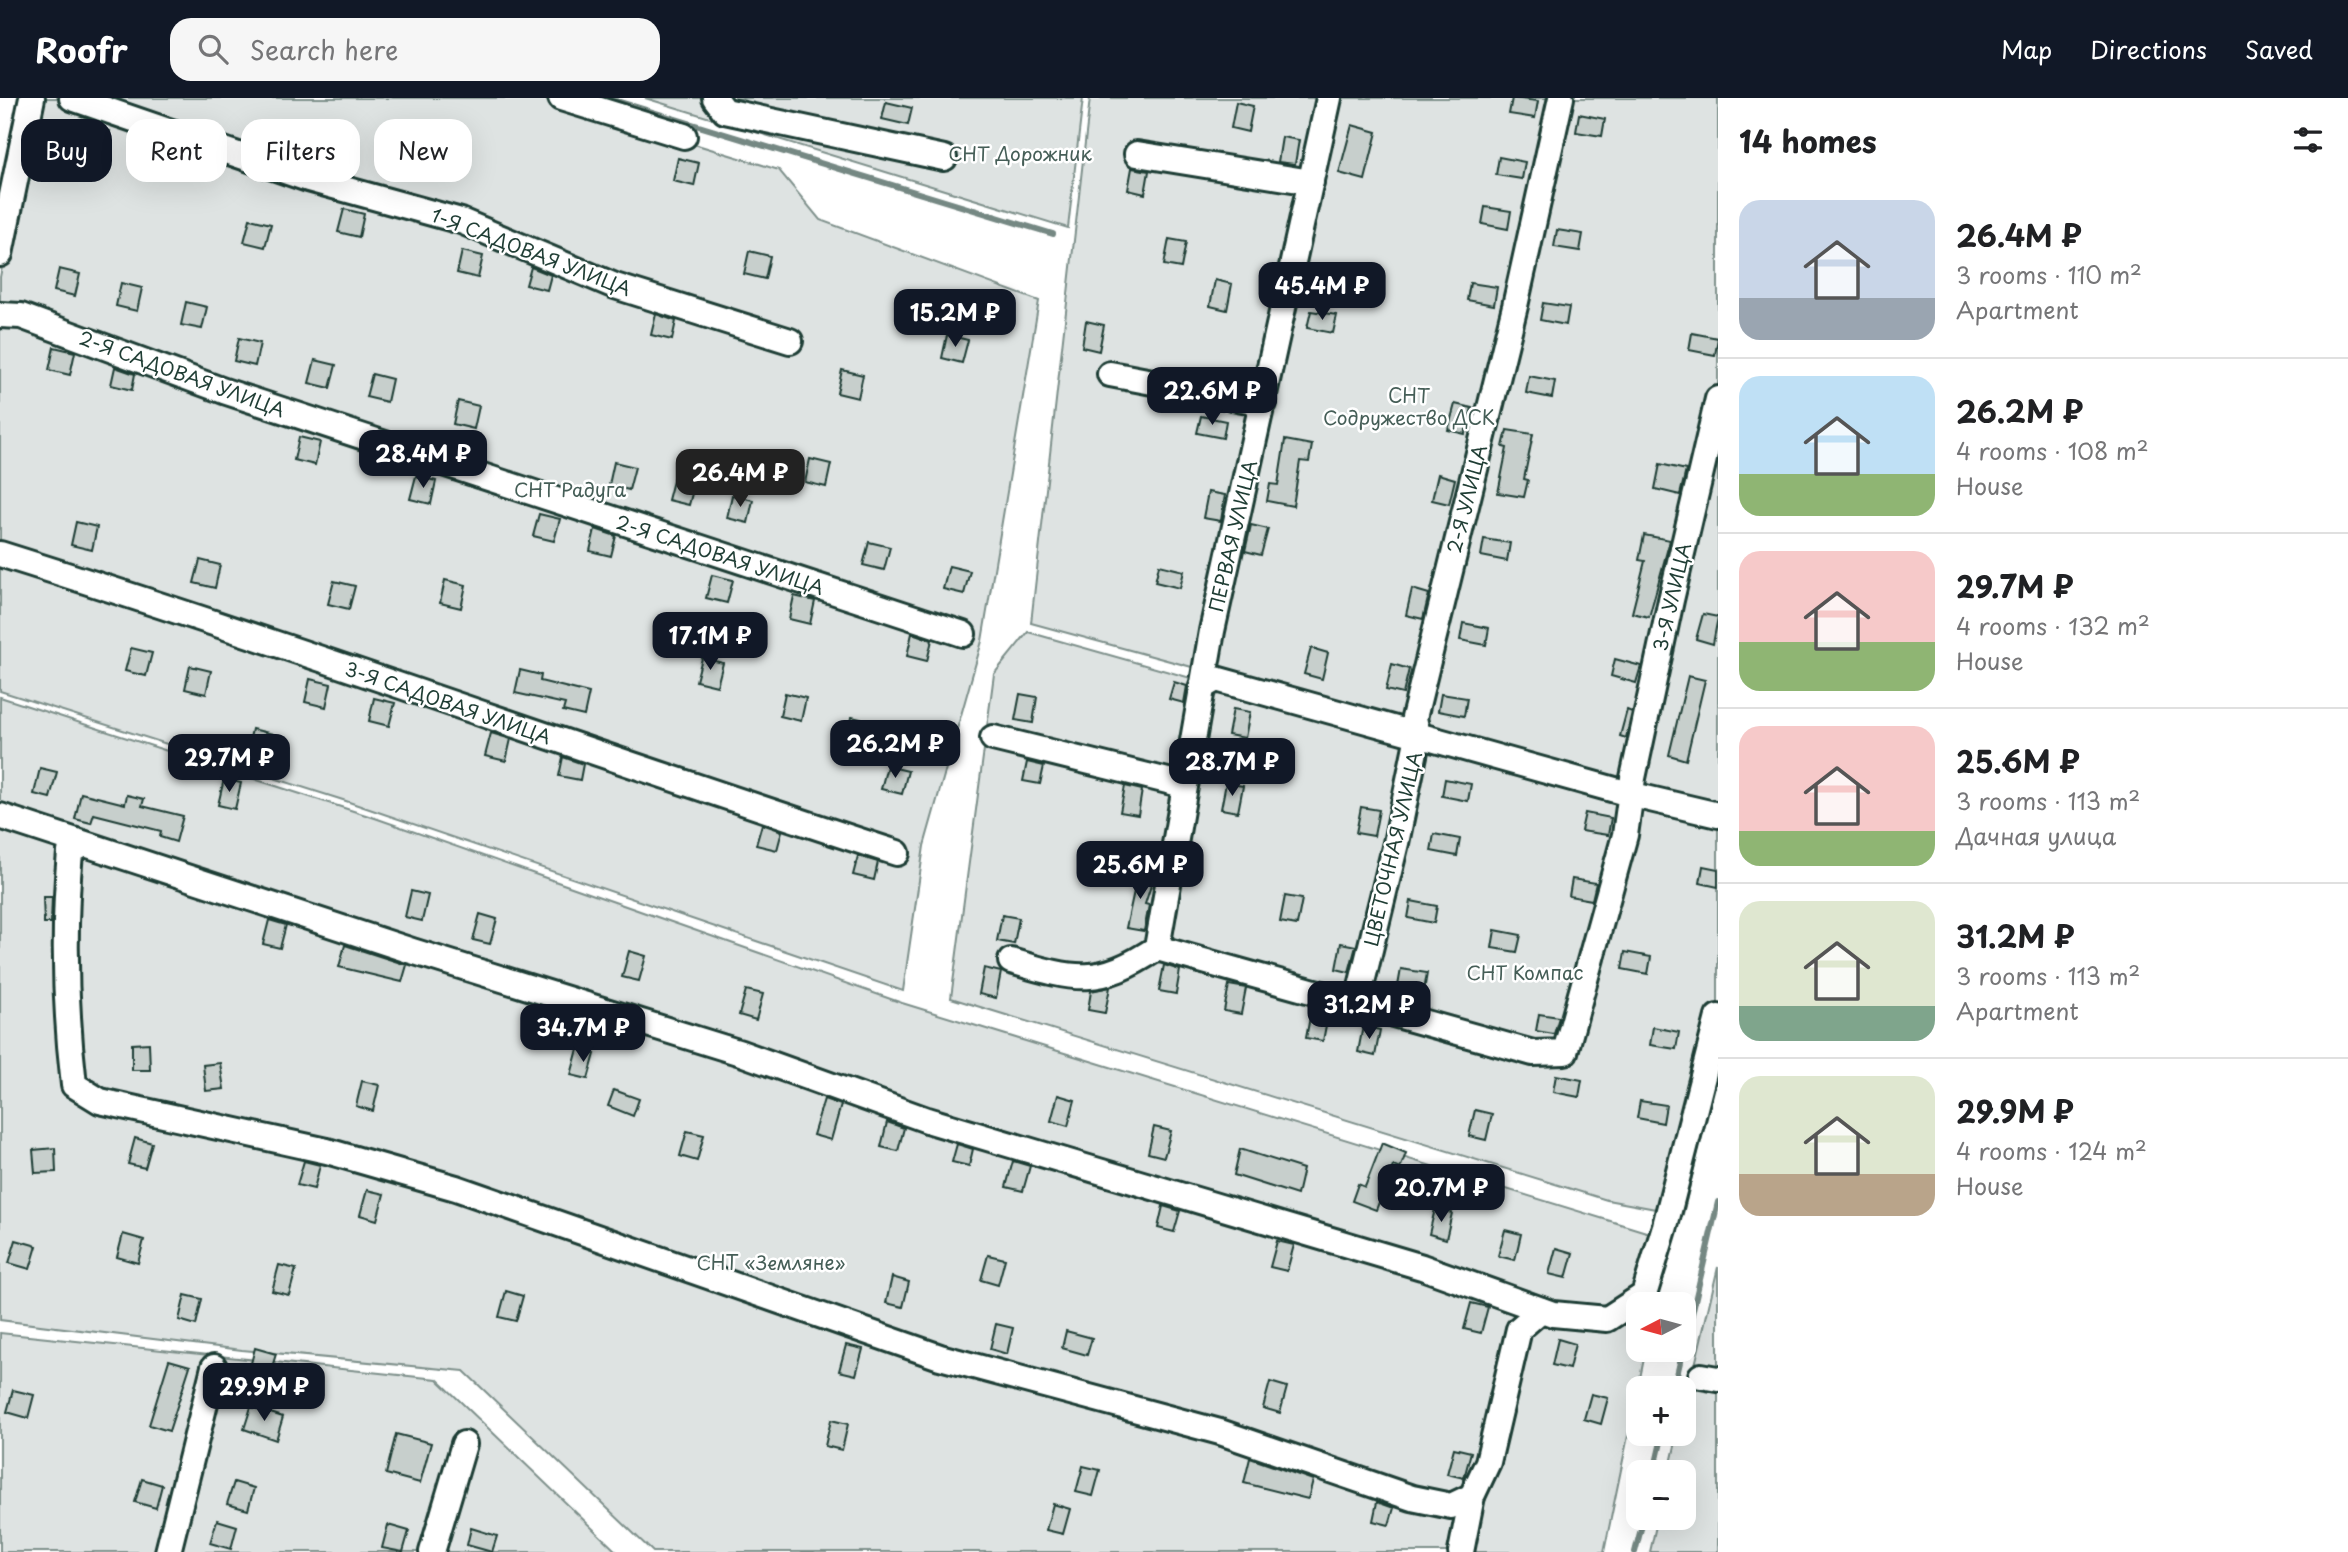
<!DOCTYPE html>
<meta charset="utf-8">
<style>
:root{--surface:#fff;--page:#f6f6f6;--text:#202124;--muted:#757577;--line:#e0e0e0;--accent:#111827}
body{margin:0;font-family:"Playpen Sans",sans-serif;background:var(--page);color:var(--text);height:100vh;display:flex;flex-direction:column;font-size:26px;white-space:nowrap}
*{box-sizing:border-box;margin:0}
p{font-size:23px;color:var(--muted)}
.icon{flex:none;width:38px;height:38px;fill:none;stroke:currentColor;stroke-width:2;stroke-linecap:round;stroke-linejoin:round}
.map{position:relative;flex:1;overflow:hidden}
.drawer{display:flex;flex-direction:column;background:var(--surface);width:630px}
.drawer>*{flex:none}
.top-card{position:absolute;left:21px;top:21px;width:665px;height:63px;display:flex;gap:14px}
.needle{width:46px;rotate:264deg}
.controls{position:absolute;left:1626px;top:1194px;display:grid;gap:14px}
.controls a{display:grid;place-items:center;width:70px;height:70px;border-radius:14px;background:var(--surface);box-shadow:0 7px 28px #0002;font-size:35px}
.price{position:absolute;translate:-50% -60px;padding:0 16px;border-radius:14px;background:var(--accent);color:#fff;font-size:23px;line-height:46px;filter:drop-shadow(0 2px 4px #0008)}
.price::after{content:'';position:absolute;left:50%;top:42px;width:21px;height:16px;margin-left:-10px;background:inherit;clip-path:polygon(0 0,100% 0,50% 100%)}
.price.active{background:#222;color:#fff}
ul{padding:0;list-style:none}
li{display:flex;align-items:center;gap:21px;height:175px;padding:0 21px}
li+li{border-top:2px solid var(--line)}
li span{display:grid;place-items:center;flex:none;width:196px;height:140px;border-radius:21px;color:#555}
li>.icon{margin-inline-start:auto}
span .icon{width:84px;height:84px;fill:#fffc;stroke-width:1}
li b{font-size:30px}
h2{display:flex;justify-content:space-between;align-items:center;height:84px;padding:0 21px;font-size:30px}
.tag{padding:0 24px;border-radius:21px;background:var(--surface);box-shadow:0 7px 28px #0002;font-size:24px;line-height:63px}
.tag.active{background:var(--accent);color:#fff}
header{display:flex;align-items:center;gap:42px;box-sizing:border-box;height:98px;padding:0 35px;background:var(--accent);color:#fff}
header strong{font-size:33px}
nav{display:flex;gap:38px;margin-inline-start:auto;font-size:24px}
.search{width:490px;height:63px;background:var(--page);display:flex;align-items:center;gap:18px;box-sizing:border-box;padding:0 24px;border-radius:21px;color:var(--muted);font-size:26px}
main{display:flex;flex:1;min-height:0}
.map>svg:first-child{display:block}
.green{fill:#dee3e2;stroke:#7e908b;stroke-width:2}
.lines{fill:none;stroke-linecap:round;stroke-linejoin:round}
.stream{stroke:#758883;stroke-width:6}
.building{fill:#c7cfcc;stroke:#1f3d34;stroke-width:2}
.minor-casing{stroke:#1f3d34;stroke-width:30}
.minor{stroke:#fff;stroke-width:24}
.labels{text-anchor:middle;stroke-width:5;stroke-linejoin:round;paint-order:stroke}
.park-label{font-size:19px;fill:#455e57;stroke:#fff}
.street-label{font-size:19px;fill:#1f3d34;stroke:#fff}
</style>
<header>
<strong>Roofr</strong>
<div class="search"><svg class="icon" aria-label="search" viewBox="0 0 24 24"><circle cx="10" cy="10" r="6"/><path d="M15 15l6 6"/></svg>Search here</div>
<nav><a>Map</a><a>Directions</a><a>Saved</a></nav>
</header>
<main>
<div class="map">
<svg width="1718" height="1454" viewBox="0 0 1718 1454">
<rect width="100%" height="100%" fill="#fff"/>
<filter id="ink" filterUnits="userSpaceOnUse"><feTurbulence type="fractalNoise" baseFrequency=".0143" numOctaves="2"/><feDisplacementMap in="SourceGraphic" scale="14" xChannelSelector="R" yChannelSelector="G"/><feConvolveMatrix kernelMatrix="1 2 1 2 8 2 1 2 1" color-interpolation-filters="sRGB"/></filter>
<g filter="url(#ink)">
<g class="green">
<path d="M36 0H544L779 72 820 122 1039 203 982 543 924 748 903 893 343 702 0 593V179Z"/>
<path d="M645 0H1083L1068 130Z"/>
<path d="M1090 0H1718V713L1031 525Z"/>
<path d="M1028 534 1718 729V969L1683 1116 1607 1102 951 900 994 576Z"/>
<path d="M0 599 375 720 902 905 1669 1141 1655 1206H1638V1251H1646L1604 1454H653L464 1273 242 1252 0 1222Z"/>
<path d="M1718 1169V1454H1650L1658 1419H1684V1374H1669L1678 1335H1684V1314Z"/>
<path d="M0 1235 437 1281 617 1454H0Z"/>
</g>
<g class="lines">
<g class="stream">
<path d="M607 0 1053 136"/>
<path d="M1684 1250 1718 1104"/>
<path d="M1674 1290 1683 1251"/>
<path d="M1654 1374 1663 1335"/>
<path d="M1635 1454 1644 1419"/>
</g>
</g>
<g class="building">
<path d="M1512 0 1538 3 1535 20 1509 16Z"/>
<path d="M886 4 912 10 908 27 882 21Z"/>
<path d="M1236 4 1253 8 1248 34 1231 30Z"/>
<path d="M1579 16 1605 21 1602 38 1576 34Z"/>
<path d="M1352 27 1377 34 1365 82 1339 75Z"/>
<path d="M89 28 110 33 105 55 84 50Z"/>
<path d="M1282 39 1299 42 1295 66 1278 64Z"/>
<path d="M161 46 182 53 177 74 156 69Z"/>
<path d="M1499 59 1525 64 1522 81 1496 77Z"/>
<path d="M678 60 699 65 694 88 673 83Z"/>
<path d="M1132 70 1149 73 1145 96 1128 92Z"/>
<path d="M1485 109 1511 113 1508 131 1482 126Z"/>
<path d="M344 111 364 116 359 139 338 134Z"/>
<path d="M250 121 271 126 265 149 244 144Z"/>
<path d="M1557 132 1583 136 1580 153 1554 149Z"/>
<path d="M1169 141 1186 144 1181 170 1164 167Z"/>
<path d="M462 153 483 158 478 180 457 175Z"/>
<path d="M749 153 770 158 765 181 744 176Z"/>
<path d="M531 169 551 177 547 192 526 187Z"/>
<path d="M59 171 80 176 75 198 54 193Z"/>
<path d="M1215 182 1232 186 1227 212 1210 208Z"/>
<path d="M121 185 142 190 137 213 116 208Z"/>
<path d="M1470 185 1497 189 1494 207 1467 202Z"/>
<path d="M186 204 207 209 202 231 181 227Z"/>
<path d="M1543 205 1569 209 1566 227 1540 222Z"/>
<path d="M1311 213 1337 217 1333 235 1307 230Z"/>
<path d="M656 216 676 223 672 242 651 237Z"/>
<path d="M1086 223 1104 227 1099 253 1082 249Z"/>
<path d="M1692 235 1718 240 1715 257 1689 252Z"/>
<path d="M947 237 968 242 962 265 942 260Z"/>
<path d="M239 240 260 245 255 268 234 263Z"/>
<path d="M54 249 75 254 70 277 49 272Z"/>
<path d="M315 262 336 267 330 290 309 285Z"/>
<path d="M115 269 135 276 132 292 111 287Z"/>
<path d="M842 272 863 277 858 300 837 295Z"/>
<path d="M372 276 392 281 387 304 366 299Z"/>
<path d="M1529 278 1555 283 1552 300 1526 295Z"/>
<path d="M458 303 479 308 474 331 453 326Z"/>
<path d="M1455 306 1472 310 1465 336 1448 332Z"/>
<path d="M1201 318 1226 323 1223 340 1197 335Z"/>
<path d="M1507 332 1533 336 1524 381 1528 382 1524 399 1498 395 1507 350 1503 349Z"/>
<path d="M299 339 320 344 315 367 294 362Z"/>
<path d="M1285 342 1312 347 1309 364 1300 363 1293 408 1267 403 1270 386 1278 387Z"/>
<path d="M810 361 831 366 826 389 805 384Z"/>
<path d="M614 364 635 369 629 392 609 387Z"/>
<path d="M1660 366 1686 372 1680 397 1655 391Z"/>
<path d="M1438 376 1455 381 1449 406 1432 402Z"/>
<path d="M416 378 436 383 431 406 410 401Z"/>
<path d="M674 379 695 384 689 407 668 402Z"/>
<path d="M1208 394 1225 397 1221 423 1203 420Z"/>
<path d="M732 397 753 402 748 425 727 420Z"/>
<path d="M539 416 560 421 554 443 533 438Z"/>
<path d="M76 424 97 429 92 452 71 447Z"/>
<path d="M1251 427 1268 431 1261 457 1245 453Z"/>
<path d="M595 431 616 438 611 458 590 453Z"/>
<path d="M1644 437 1670 442 1649 519 1632 515 1645 463 1639 462Z"/>
<path d="M1484 441 1510 445 1507 463 1481 458Z"/>
<path d="M869 444 890 449 884 472 863 467Z"/>
<path d="M200 462 220 467 215 490 194 485Z"/>
<path d="M1159 467 1184 473 1180 490 1155 484Z"/>
<path d="M949 468 970 473 964 496 943 491Z"/>
<path d="M712 477 733 482 727 505 706 500Z"/>
<path d="M445 482 466 487 461 510 440 505Z"/>
<path d="M334 483 355 488 349 511 328 506Z"/>
<path d="M1412 491 1429 496 1423 521 1406 517Z"/>
<path d="M794 498 815 503 810 526 789 521Z"/>
<path d="M1703 516 1718 519 1713 546 1696 541Z"/>
<path d="M1463 525 1489 530 1486 547 1460 542Z"/>
<path d="M912 535 932 542 927 563 907 558Z"/>
<path d="M131 550 152 555 146 578 125 573Z"/>
<path d="M1311 550 1328 555 1322 581 1304 576Z"/>
<path d="M702 560 723 565 717 588 696 583Z"/>
<path d="M1615 561 1641 568 1636 585 1611 578Z"/>
<path d="M1392 566 1409 571 1403 596 1386 592Z"/>
<path d="M190 568 211 573 206 596 185 591Z"/>
<path d="M520 572 541 577 540 583 589 595 584 618 563 613 565 606 515 595Z"/>
<path d="M1688 578 1705 582 1686 662 1669 657Z"/>
<path d="M310 581 331 586 326 609 305 604Z"/>
<path d="M1174 584 1187 588 1184 605 1169 601Z"/>
<path d="M785 595 806 600 801 623 780 618Z"/>
<path d="M1020 596 1037 599 1033 625 1015 622Z"/>
<path d="M1441 596 1467 600 1464 618 1438 613Z"/>
<path d="M374 600 395 605 389 628 369 623Z"/>
<path d="M1233 611 1250 614 1245 640 1228 637Z"/>
<path d="M1627 612 1632 614 1626 640 1620 638Z"/>
<path d="M852 619 873 624 868 647 847 642Z"/>
<path d="M252 631 273 636 268 659 247 654Z"/>
<path d="M491 635 511 641 506 663 485 658Z"/>
<path d="M563 659 583 666 580 682 559 678Z"/>
<path d="M1027 664 1044 668 1040 686 1023 683Z"/>
<path d="M887 668 908 673 902 696 881 691Z"/>
<path d="M40 670 57 674 50 700 34 696Z"/>
<path d="M224 681 241 685 235 711 218 707Z"/>
<path d="M1445 681 1471 686 1468 703 1442 698Z"/>
<path d="M1226 685 1243 688 1238 714 1221 711Z"/>
<path d="M1125 688 1142 692 1138 717 1120 714Z"/>
<path d="M81 695 125 706 127 697 144 701 142 708 183 718 176 744 160 739 161 733 94 716 91 725 75 721Z"/>
<path d="M1361 709 1379 712 1374 738 1356 735Z"/>
<path d="M1585 715 1611 720 1608 737 1581 733Z"/>
<path d="M762 726 782 733 777 752 756 747Z"/>
<path d="M1434 736 1460 741 1457 758 1431 753Z"/>
<path d="M858 758 878 764 874 782 853 777Z"/>
<path d="M1703 768 1718 771V789L1700 785Z"/>
<path d="M1139 770 1155 775 1145 806 1149 807 1144 833 1126 830Z"/>
<path d="M1572 781 1596 785 1592 802 1569 798Z"/>
<path d="M411 793 428 797 422 823 405 819Z"/>
<path d="M1285 798 1302 801 1297 827 1280 824Z"/>
<path d="M43 799H52L51 825H44Z"/>
<path d="M1411 803 1437 808 1434 825 1408 820Z"/>
<path d="M480 816 497 821 490 846 473 842Z"/>
<path d="M1002 817 1019 820 1014 846 997 843Z"/>
<path d="M269 822 286 827 280 850 263 846Z"/>
<path d="M1495 832 1521 837 1517 854 1492 850Z"/>
<path d="M1341 845 1356 848 1349 874 1336 871Z"/>
<path d="M345 847 407 867 402 884 339 869Z"/>
<path d="M629 853 646 858 639 883 622 879Z"/>
<path d="M1625 854 1651 859 1648 876 1622 871Z"/>
<path d="M1164 867 1180 872 1176 896 1159 893Z"/>
<path d="M984 870 1001 874 996 900 979 896Z"/>
<path d="M1401 871 1427 875 1424 893 1398 888Z"/>
<path d="M1229 887 1246 890 1241 916 1224 913Z"/>
<path d="M1110 889 1105 915 1088 912 1091 893Z"/>
<path d="M746 892 763 896 756 922 739 917Z"/>
<path d="M1311 914 1328 917 1323 943 1306 940Z"/>
<path d="M1539 916 1559 919 1554 936 1536 933Z"/>
<path d="M1363 928 1380 932 1375 958 1358 954Z"/>
<path d="M1653 929 1679 934 1676 951 1650 947Z"/>
<path d="M149 945 150 972H132V946Z"/>
<path d="M578 951 595 956 588 981 571 977Z"/>
<path d="M220 965 224 991 206 993 203 967Z"/>
<path d="M1556 977 1582 982 1579 999 1553 994Z"/>
<path d="M362 983 379 987 373 1013 356 1008Z"/>
<path d="M614 992 639 1001 633 1018 608 1008Z"/>
<path d="M1058 997 1075 1002 1068 1028 1051 1023Z"/>
<path d="M824 1001 841 1007 831 1042 813 1037Z"/>
<path d="M1640 1003 1666 1007 1663 1025 1637 1020Z"/>
<path d="M1475 1012 1492 1016 1486 1042 1469 1038Z"/>
<path d="M887 1024 904 1030 898 1053 881 1049Z"/>
<path d="M1154 1029 1171 1033 1164 1059 1148 1055Z"/>
<path d="M687 1033 704 1037 697 1063 680 1058Z"/>
<path d="M135 1040 152 1045 145 1070 128 1066Z"/>
<path d="M1382 1045 1406 1055 1400 1071 1393 1068 1376 1112 1352 1103 1358 1086 1365 1089Z"/>
<path d="M957 1046 973 1051 969 1068 952 1064Z"/>
<path d="M55 1050 56 1074 35 1075 33 1052Z"/>
<path d="M1240 1051 1303 1071 1297 1097 1234 1077Z"/>
<path d="M304 1063 320 1067 314 1091 297 1087Z"/>
<path d="M1013 1063 1030 1068 1023 1093 1006 1089Z"/>
<path d="M367 1092 384 1096 377 1122 360 1117Z"/>
<path d="M1163 1108 1180 1113 1174 1134 1158 1130Z"/>
<path d="M1435 1111 1452 1115 1446 1141 1429 1136Z"/>
<path d="M1505 1132 1521 1136 1515 1162 1498 1158Z"/>
<path d="M123 1136 144 1142 138 1165 117 1159Z"/>
<path d="M16 1142 37 1148 30 1171 9 1165Z"/>
<path d="M1277 1143 1294 1147 1287 1173 1270 1169Z"/>
<path d="M1556 1150 1573 1155 1566 1180 1549 1176Z"/>
<path d="M988 1157 1005 1161 998 1187 981 1182Z"/>
<path d="M279 1167 296 1171 289 1197 272 1193Z"/>
<path d="M892 1179 909 1184 903 1209 886 1205Z"/>
<path d="M506 1193 523 1198 516 1223 499 1219Z"/>
<path d="M185 1197 202 1201 196 1227 179 1222Z"/>
<path d="M1471 1205 1488 1209 1481 1235 1464 1231Z"/>
<path d="M996 1226 1013 1230 1007 1256 990 1251Z"/>
<path d="M1066 1233 1092 1240 1087 1257 1062 1250Z"/>
<path d="M1558 1241 1575 1246 1569 1271 1552 1267Z"/>
<path d="M846 1247 863 1251 856 1277 839 1273Z"/>
<path d="M255 1250 276 1256 269 1279 249 1273Z"/>
<path d="M169 1262 190 1268 169 1333 149 1327Z"/>
<path d="M1270 1284 1287 1289 1280 1315 1263 1310Z"/>
<path d="M13 1292 34 1297 28 1320 7 1314Z"/>
<path d="M1591 1296 1608 1300 1601 1326 1584 1321Z"/>
<path d="M251 1309 283 1319 276 1342 244 1331Z"/>
<path d="M831 1322 848 1326 842 1352 825 1348Z"/>
<path d="M396 1336 431 1345 420 1385 386 1376Z"/>
<path d="M1454 1350 1471 1354 1464 1380 1447 1376Z"/>
<path d="M1250 1360 1313 1382 1308 1401 1244 1385Z"/>
<path d="M1083 1368 1100 1372 1093 1398 1076 1394Z"/>
<path d="M142 1381 162 1387 156 1410 135 1404Z"/>
<path d="M234 1384 254 1390 248 1412 227 1406Z"/>
<path d="M1377 1404 1394 1410 1389 1427 1373 1423Z"/>
<path d="M1053 1406 1070 1411 1063 1436 1046 1432Z"/>
<path d="M217 1422 237 1428 231 1451 210 1445Z"/>
<path d="M388 1427 409 1433 403 1454 382 1450Z"/>
<path d="M471 1430 497 1438 492 1454 467 1447Z"/>
</g>
<g class="lines">
<defs>
<g id="minor">
<path d="M72 0 308 81 461 123 615 188 790 243"/>
<path d="M561 0 684 38"/>
<path d="M715 0 725 13 944 60"/>
<path d="M1137 56 1311 84"/>
<path d="M0 156 32 0"/>
<path d="M0 217 21 218 224 293 963 536"/>
<path d="M1110 276 1264 305"/>
<path d="M0 456C301 550 597 658 897 755"/>
<path d="M1202 589 1216 581 1633 697 1718 717"/>
<path d="M993 640 1184 687"/>
<path d="M0 718 412 853 741 955 927 1022 1422 1169 1553 1216 1607 1221 1644 1197 1665 1128 1718 919"/>
<path d="M84 746 70 754C63 831 65 910 74 987L100 1003 327 1053 456 1090 940 1259 1220 1334 1412 1400 1451 1408 1472 1398 1488 1364 1519 1231 1541 1212"/>
<path d="M1157 850 1533 955 1565 954 1625 737 1633 680 1671 502 1718 301"/>
<path d="M1157 850 1212 533 1329 0"/>
<path d="M1011 863C1076 882 1098 889 1157 850"/>
<path d="M1357 905 1396 745 1418 638 1414 620 1515 208 1561 0"/>
<path d="M1701 1278 1718 1281"/>
<path d="M168 1454 214 1269"/>
<path d="M432 1454 464 1346"/>
<path d="M1461 1454 1472 1398"/>
</g>
</defs>
<use href="#minor" class="minor-casing"/>
<use href="#minor" class="minor"/>
</g>
</g>
<g class="labels">
<g class="park-label">
<text x="1020" y="63">СНТ Дорожник</text>
<text x="1409" y="305">СНТ<tspan x="1409" dy="22">Содружество ДСК</tspan></text>
<text x="570" y="399">СНТ Радуга</text>
<text x="1525" y="882">СНТ Компас</text>
<text x="771" y="1172">СНТ «Земляне»</text>
</g>
<g class="street-label">
<text transform="translate(531 154) rotate(21)" y="7">1-Я САДОВАЯ УЛИЦА</text>
<text transform="translate(182 276) rotate(20)" y="7">2-Я САДОВАЯ УЛИЦА</text>
<text transform="translate(1467 401) rotate(-76)" y="7">2-Я УЛИЦА</text>
<text transform="translate(1233 438) rotate(-77)" y="7">ПЕРВАЯ УЛИЦА</text>
<text transform="translate(720 457) rotate(18)" y="7">2-Я САДОВАЯ УЛИЦА</text>
<text transform="translate(1672 499) rotate(-77)" y="7">3-Я УЛИЦА</text>
<text transform="translate(448 605) rotate(19)" y="7">3-Я САДОВАЯ УЛИЦА</text>
<text transform="translate(1393 751) rotate(-77)" y="7">ЦВЕТОЧНАЯ УЛИЦА</text>
</g>
</g>
</svg>
<div class="controls">
<a><svg class="needle" viewBox="-14 -14 28 28"><path d="M0-13l5 13h-10z" fill="#e53935"/><path d="M0 13l5-13h-10z" fill="#757577"/></svg></a>
<a>+</a>
<a>−</a>
</div>
<b class="price" style="left:1322px;top:224px">45.4M ₽</b>
<b class="price" style="left:955px;top:251px">15.2M ₽</b>
<b class="price" style="left:1212px;top:329px">22.6M ₽</b>
<b class="price" style="left:423px;top:392px">28.4M ₽</b>
<b class="price active" style="left:740px;top:411px">26.4M ₽</b>
<b class="price" style="left:710px;top:574px">17.1M ₽</b>
<b class="price" style="left:895px;top:682px">26.2M ₽</b>
<b class="price" style="left:229px;top:696px">29.7M ₽</b>
<b class="price" style="left:1232px;top:700px">28.7M ₽</b>
<b class="price" style="left:1140px;top:803px">25.6M ₽</b>
<b class="price" style="left:1369px;top:943px">31.2M ₽</b>
<b class="price" style="left:583px;top:966px">34.7M ₽</b>
<b class="price" style="left:1441px;top:1126px">20.7M ₽</b>
<b class="price" style="left:264px;top:1325px">29.9M ₽</b>
<div class="top-card">
<a class="tag active">Buy</a>
<a class="tag">Rent</a>
<a class="tag">Filters</a>
<a class="tag">New</a>
</div>
</div>
<section class="drawer">
<h2>14 homes<svg class="icon" aria-label="filters" viewBox="0 0 24 24"><path d="M4 7h16M4 17h16"/><circle cx="9" cy="7" r="2"/><circle cx="15" cy="17" r="2"/></svg></h2>
<ul>
<li><span style="background:linear-gradient(#c9d6e8 70%,#9aa5b1 0)"><svg class="icon" aria-label="home" viewBox="0 0 24 24"><path d="M3 11l9-7 9 7M6 9v11h12V9"/></svg></span><div><b>26.4M ₽</b><p>3 rooms · 110 m²</p><p>Apartment</p></div></li>
<li><span style="background:linear-gradient(#bfe0f5 70%,#8fb573 0)"><svg class="icon" aria-label="home" viewBox="0 0 24 24"><path d="M3 11l9-7 9 7M6 9v11h12V9"/></svg></span><div><b>26.2M ₽</b><p>4 rooms · 108 m²</p><p>House</p></div></li>
<li><span style="background:linear-gradient(#f6c9c9 65%,#8fb573 0)"><svg class="icon" aria-label="home" viewBox="0 0 24 24"><path d="M3 11l9-7 9 7M6 9v11h12V9"/></svg></span><div><b>29.7M ₽</b><p>4 rooms · 132 m²</p><p>House</p></div></li>
<li><span style="background:linear-gradient(#f6c9c9 75%,#8fb573 0)"><svg class="icon" aria-label="home" viewBox="0 0 24 24"><path d="M3 11l9-7 9 7M6 9v11h12V9"/></svg></span><div><b>25.6M ₽</b><p>3 rooms · 113 m²</p><p>Дачная улица</p></div></li>
<li><span style="background:linear-gradient(#dfe7d0 75%,#7fa58c 0)"><svg class="icon" aria-label="home" viewBox="0 0 24 24"><path d="M3 11l9-7 9 7M6 9v11h12V9"/></svg></span><div><b>31.2M ₽</b><p>3 rooms · 113 m²</p><p>Apartment</p></div></li>
<li><span style="background:linear-gradient(#dfe7d0 70%,#b9a48a 0)"><svg class="icon" aria-label="home" viewBox="0 0 24 24"><path d="M3 11l9-7 9 7M6 9v11h12V9"/></svg></span><div><b>29.9M ₽</b><p>4 rooms · 124 m²</p><p>House</p></div></li>
</ul>
</section>
</main>
